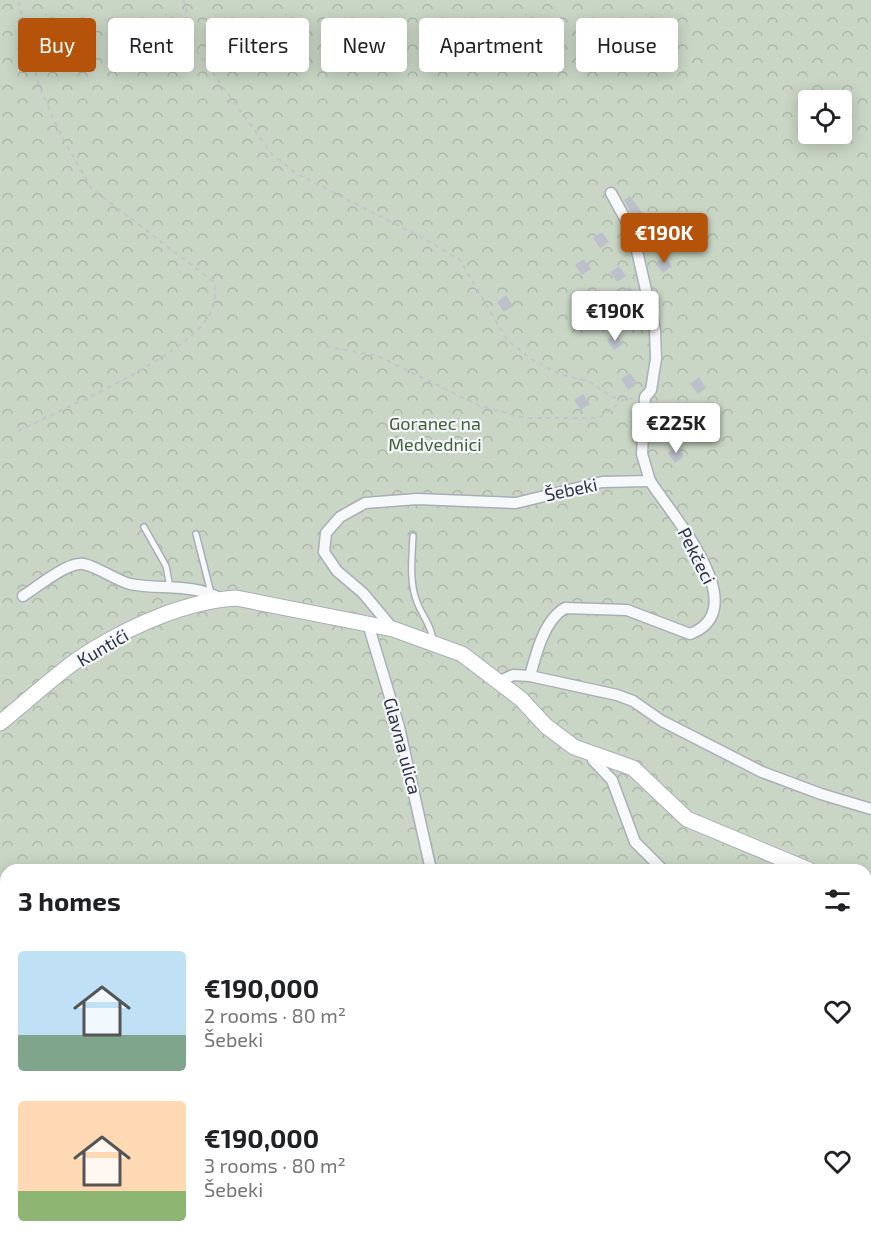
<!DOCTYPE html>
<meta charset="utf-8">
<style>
:root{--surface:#fff;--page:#f6f6f6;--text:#202124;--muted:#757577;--accent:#b45309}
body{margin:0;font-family:"Exo 2",sans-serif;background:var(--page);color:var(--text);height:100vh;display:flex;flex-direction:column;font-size:22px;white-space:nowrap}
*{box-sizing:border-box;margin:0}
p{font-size:20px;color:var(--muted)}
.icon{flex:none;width:33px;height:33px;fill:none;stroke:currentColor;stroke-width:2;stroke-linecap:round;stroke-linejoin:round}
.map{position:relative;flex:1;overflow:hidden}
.details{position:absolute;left:0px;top:864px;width:872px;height:384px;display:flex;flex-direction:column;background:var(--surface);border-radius:18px 18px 0 0;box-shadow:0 3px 15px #0003}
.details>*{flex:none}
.banner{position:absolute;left:18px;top:18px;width:836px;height:54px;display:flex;gap:12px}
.buttons{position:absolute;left:798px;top:90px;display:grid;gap:12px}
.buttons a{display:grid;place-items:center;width:54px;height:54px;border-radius:6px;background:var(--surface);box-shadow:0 3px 15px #0003;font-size:30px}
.price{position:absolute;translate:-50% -51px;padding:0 14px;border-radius:6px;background:#fff;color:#222;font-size:20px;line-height:39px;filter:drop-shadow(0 2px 3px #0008)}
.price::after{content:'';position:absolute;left:50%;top:36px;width:18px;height:14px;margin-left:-9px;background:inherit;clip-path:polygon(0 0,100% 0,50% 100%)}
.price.selected{background:var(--accent);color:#fff}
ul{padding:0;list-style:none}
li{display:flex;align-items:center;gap:18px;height:150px;padding:0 18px}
li span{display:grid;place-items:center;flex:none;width:168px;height:120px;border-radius:6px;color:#555}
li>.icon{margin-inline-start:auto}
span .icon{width:72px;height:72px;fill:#fffc;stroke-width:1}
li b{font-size:26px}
h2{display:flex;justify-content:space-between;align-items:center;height:72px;padding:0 18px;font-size:26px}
.tag{padding:0 21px;border-radius:6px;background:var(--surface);box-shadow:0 3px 15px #0003;font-size:21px;line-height:54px}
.tag.selected{background:var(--accent);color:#fff}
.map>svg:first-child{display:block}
.park{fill:url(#park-crowns);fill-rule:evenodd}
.building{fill:#bbc0ca}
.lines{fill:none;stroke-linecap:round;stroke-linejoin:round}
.lane-casing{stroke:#a9aeb7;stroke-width:8}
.street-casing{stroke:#a9aeb7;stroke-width:13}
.secondary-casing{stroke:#a9aeb7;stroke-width:17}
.path{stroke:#c2c5cb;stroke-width:2;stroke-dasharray:4.5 4.5;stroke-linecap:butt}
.lane{stroke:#f7f8fa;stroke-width:5}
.street{stroke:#f7f8fa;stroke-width:10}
.secondary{stroke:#fff;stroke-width:15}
.labels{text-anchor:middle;stroke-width:4.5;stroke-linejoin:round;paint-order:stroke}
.park-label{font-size:18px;fill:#3f6138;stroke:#f4f6f9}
.street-label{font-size:18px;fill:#2b3445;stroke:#f4f6f9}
</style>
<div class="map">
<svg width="871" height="1248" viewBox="0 0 871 1248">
<defs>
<pattern id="park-crowns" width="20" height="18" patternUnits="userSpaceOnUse" patternTransform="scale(1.5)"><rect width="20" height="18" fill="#c9d6c5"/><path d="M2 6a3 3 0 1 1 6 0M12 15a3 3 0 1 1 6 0" fill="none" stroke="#adb8ab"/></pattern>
</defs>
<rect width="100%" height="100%" fill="#e4e7ec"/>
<path class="park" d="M0 0H871V1248H0ZM808 100H842V134H808ZM6 870H866V1242H6Z"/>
<g class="building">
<path d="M630 196 651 225 642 231 624 200Z"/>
<path d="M602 232 609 242 600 248 593 238Z"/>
<path d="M665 256 672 266 663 273 656 263Z"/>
<path d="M584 259 591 269 582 275 575 265Z"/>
<path d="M619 266 626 276 617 282 610 272Z"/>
<path d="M630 287 638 297 629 303 621 293Z"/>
<path d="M506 295 513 306 504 312 497 302Z"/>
<path d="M605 306 612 315 603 322 596 312Z"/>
<path d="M616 334 623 344 614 350 607 340Z"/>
<path d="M630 373 637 383 628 390 621 379Z"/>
<path d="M699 377 706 388 698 394 690 384Z"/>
<path d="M583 394 590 404 581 410 574 400Z"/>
<path d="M677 446 684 456 675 463 668 453Z"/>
</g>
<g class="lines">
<defs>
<g id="lane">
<path d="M144 527 166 566 170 587"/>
<path d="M196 534 211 593"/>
<path d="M413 536C412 558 409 582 417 602 422 616 432 626 433 641"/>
</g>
<g id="street">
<path d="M23 596C37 587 64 565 79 564 90 562 117 581 130 584 160 590 194 583 221 599"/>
<path d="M368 624 399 727 431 870"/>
<path d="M393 629 363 593 337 571 324 552 326 533 340 517 365 503 417 499 516 503 602 482 650 481 642 454 645 397 651 390 656 359 655 330 633 233 611 193"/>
<path d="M530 676C536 654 544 620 565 608L627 610 690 634C756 609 671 514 650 481"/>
<path d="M498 682 513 675 530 676 617 695 633 701 662 721 762 772 821 794 871 809"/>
<path d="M593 754V760L612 780 635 842 663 870"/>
</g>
<g id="secondary">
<path d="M0 723C30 699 62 668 94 649 135 624 188 601 236 598L393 629 462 654 521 699 546 726 574 747 633 768 687 819 809 870"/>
<path d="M866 899 871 900"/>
</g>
</defs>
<use href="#lane" class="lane-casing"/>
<use href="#street" class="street-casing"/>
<use href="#secondary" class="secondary-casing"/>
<g class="path">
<path d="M183 0 186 6 188 39 272 154 297 174 423 238 460 260 507 340 533 360 560 374 590 382 612 397 623 400 635 398"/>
<path d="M317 345 378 356 480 406 525 418H599L623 400"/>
<path d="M18 431C64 408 187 357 210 314 215 305 216 293 215 283L91 188 61 135 39 86 18 0"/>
</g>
<use href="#lane" class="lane"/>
<use href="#street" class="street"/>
<use href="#secondary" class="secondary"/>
</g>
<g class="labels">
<g class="park-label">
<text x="435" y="430">Goranec na<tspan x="435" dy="21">Medvednici</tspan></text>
</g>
<g class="street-label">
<text transform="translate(571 490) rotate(-12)" y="6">Šebeki</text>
<text transform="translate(696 556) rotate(63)" y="6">Pekčeci</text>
<text transform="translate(103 648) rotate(-30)" y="6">Kuntići</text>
<text transform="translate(402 746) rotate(75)" y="6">Glavna ulica</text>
</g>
</g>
</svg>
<div class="buttons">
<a><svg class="icon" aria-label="locate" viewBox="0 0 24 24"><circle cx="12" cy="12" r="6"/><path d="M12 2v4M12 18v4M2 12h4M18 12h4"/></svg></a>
</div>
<b class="price selected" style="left:664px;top:264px">€190K</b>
<b class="price" style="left:615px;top:342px">€190K</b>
<b class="price" style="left:676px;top:454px">€225K</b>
<div class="banner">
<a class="tag selected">Buy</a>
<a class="tag">Rent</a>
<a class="tag">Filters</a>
<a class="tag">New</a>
<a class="tag">Apartment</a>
<a class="tag">House</a>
</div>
<section class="details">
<h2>3 homes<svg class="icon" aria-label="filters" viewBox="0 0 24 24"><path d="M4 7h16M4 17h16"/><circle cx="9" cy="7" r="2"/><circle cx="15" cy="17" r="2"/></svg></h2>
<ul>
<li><span style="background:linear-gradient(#bfe0f5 70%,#7fa58c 0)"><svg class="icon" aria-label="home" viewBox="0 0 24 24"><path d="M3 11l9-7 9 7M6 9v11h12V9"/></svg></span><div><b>€190,000</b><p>2 rooms · 80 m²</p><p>Šebeki</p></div><svg class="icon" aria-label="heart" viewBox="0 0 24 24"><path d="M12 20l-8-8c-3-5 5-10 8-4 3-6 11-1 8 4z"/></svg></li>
<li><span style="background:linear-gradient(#ffd9b3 75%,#8fb573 0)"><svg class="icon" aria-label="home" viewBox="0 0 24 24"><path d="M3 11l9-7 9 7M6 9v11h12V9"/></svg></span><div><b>€190,000</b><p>3 rooms · 80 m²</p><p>Šebeki</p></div><svg class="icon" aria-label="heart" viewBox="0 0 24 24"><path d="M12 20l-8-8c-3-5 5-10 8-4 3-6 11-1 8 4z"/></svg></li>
</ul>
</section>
</div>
